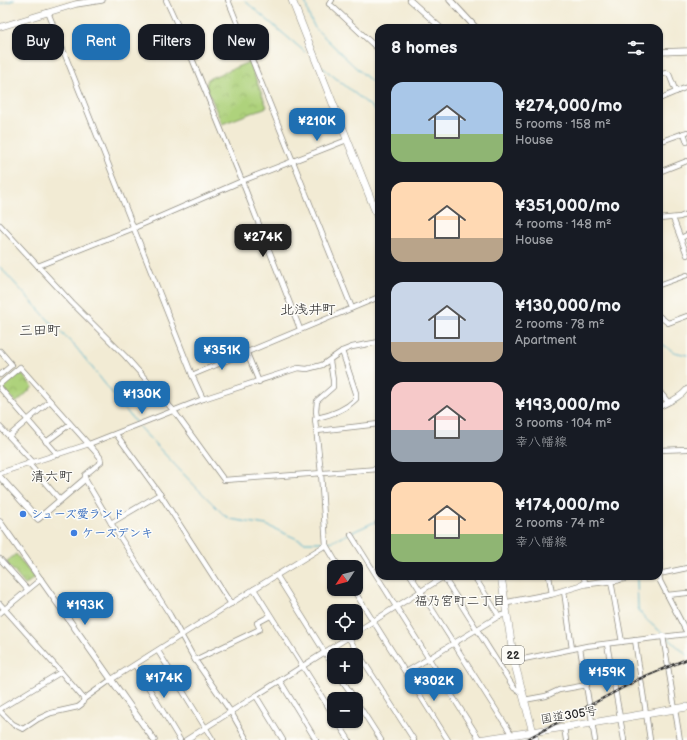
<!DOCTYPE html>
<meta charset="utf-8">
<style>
:root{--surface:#171b24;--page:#20242c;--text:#f1f3f6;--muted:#9ea1a6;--accent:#1f6fb2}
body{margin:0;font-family:"Balsamiq Sans","Klee One",sans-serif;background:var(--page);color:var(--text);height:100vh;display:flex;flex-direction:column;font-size:15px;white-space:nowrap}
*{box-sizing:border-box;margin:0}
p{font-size:13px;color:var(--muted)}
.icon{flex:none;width:22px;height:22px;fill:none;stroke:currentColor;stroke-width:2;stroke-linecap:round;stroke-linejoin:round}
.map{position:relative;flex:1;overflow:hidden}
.drawer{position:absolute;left:375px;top:24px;width:288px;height:556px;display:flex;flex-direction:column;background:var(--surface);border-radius:12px;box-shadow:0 1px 3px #0004}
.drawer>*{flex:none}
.top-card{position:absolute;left:12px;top:24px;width:303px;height:36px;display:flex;gap:8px}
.needle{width:26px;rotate:234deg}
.tools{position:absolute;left:327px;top:560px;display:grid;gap:8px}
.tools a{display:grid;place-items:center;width:36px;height:36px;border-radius:8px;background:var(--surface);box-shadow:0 1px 3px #0004;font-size:20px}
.price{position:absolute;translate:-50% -34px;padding:0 9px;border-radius:8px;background:var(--accent);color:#fff;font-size:13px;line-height:26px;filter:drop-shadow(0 1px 2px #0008)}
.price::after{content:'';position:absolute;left:50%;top:24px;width:12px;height:9px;margin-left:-6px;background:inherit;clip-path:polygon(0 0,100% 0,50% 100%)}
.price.current{background:#222;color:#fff}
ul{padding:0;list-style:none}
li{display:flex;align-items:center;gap:12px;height:100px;padding:0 16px}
li span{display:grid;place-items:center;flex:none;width:112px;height:80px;border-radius:12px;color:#555}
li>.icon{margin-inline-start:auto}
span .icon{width:48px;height:48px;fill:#fffc;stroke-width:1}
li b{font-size:17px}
h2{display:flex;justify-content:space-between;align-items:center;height:48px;padding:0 16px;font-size:17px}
.tag{padding:0 14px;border-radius:12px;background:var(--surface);box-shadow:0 1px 3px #0004;font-size:14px;line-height:36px}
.tag.current{background:var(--accent);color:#fff}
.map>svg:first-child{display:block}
.park{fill:url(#park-crowns);stroke:#6c7e54}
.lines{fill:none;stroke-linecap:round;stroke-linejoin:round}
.stream{stroke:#49adc9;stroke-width:1}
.minor-casing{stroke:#8e8b80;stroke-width:6}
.tertiary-casing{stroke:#8e8b80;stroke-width:7}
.primary-casing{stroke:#8e8b80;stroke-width:8}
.trunk-casing{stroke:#8e8b80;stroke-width:8}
.minor{stroke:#fff;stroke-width:4.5}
.tertiary{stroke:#fff;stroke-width:5.5}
.primary{stroke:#fff;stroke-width:7}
.trunk{stroke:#fff;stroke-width:7}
.rail-casing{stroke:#2b2b2b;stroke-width:2.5}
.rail{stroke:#fdfcf7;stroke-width:1;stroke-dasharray:3;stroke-linecap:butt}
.shop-dot{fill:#3f7fe0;stroke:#fdfcf7;stroke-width:1.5}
.labels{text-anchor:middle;stroke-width:3;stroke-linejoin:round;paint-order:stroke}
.shield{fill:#fdfcf7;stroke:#6a6a68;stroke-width:1}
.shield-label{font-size:11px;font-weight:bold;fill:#2b2b2b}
.shop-label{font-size:12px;font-weight:bold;fill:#366cbe;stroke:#fdfcf7;text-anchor:start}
.street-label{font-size:12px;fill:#2b2b2b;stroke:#fdfcf7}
.neighbourhood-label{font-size:13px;fill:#2b2b2b;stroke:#fdfcf7}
.quarter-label{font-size:14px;fill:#2b2b2b;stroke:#fdfcf7}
</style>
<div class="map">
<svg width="687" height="740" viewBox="0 0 687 740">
<defs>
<pattern id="park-crowns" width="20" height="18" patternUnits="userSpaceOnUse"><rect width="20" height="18" fill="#aed27c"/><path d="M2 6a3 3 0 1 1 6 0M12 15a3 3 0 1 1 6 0" fill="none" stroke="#96b46b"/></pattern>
</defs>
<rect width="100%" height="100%" fill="#fdfcf7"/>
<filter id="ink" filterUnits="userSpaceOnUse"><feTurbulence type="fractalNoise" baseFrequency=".025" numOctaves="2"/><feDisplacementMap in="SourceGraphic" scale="8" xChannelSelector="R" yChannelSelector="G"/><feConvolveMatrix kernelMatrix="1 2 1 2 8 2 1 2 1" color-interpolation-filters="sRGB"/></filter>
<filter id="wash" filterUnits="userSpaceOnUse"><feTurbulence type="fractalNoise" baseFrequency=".012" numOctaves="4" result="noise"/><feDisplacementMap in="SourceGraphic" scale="16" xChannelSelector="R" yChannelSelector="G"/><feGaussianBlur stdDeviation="0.9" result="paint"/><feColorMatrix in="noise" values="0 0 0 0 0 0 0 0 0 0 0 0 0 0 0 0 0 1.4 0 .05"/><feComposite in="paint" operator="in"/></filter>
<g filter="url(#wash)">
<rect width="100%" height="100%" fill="#f2ebd4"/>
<g class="park">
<path d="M249 62 267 107 222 124 206 86 208 79Z"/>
<path d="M18 372H20L33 387 16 403 2 386Z"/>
<path d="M16 554 34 578 25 585 6 562Z"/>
</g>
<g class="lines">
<g class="stream">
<path d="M305 0 309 16 315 28 353 65 379 88"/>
<path d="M245 1 305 52"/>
<path d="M0 4 14 0"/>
<path d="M322 67 379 113"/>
<path d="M0 267 53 325 75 346 136 423"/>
<path d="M659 342 674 352 687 355"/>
<path d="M673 403 679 400 683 396"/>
<path d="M139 427 194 485 224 515 230 519 266 525 304 542H323"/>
<path d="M328 542 333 541 379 520"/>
<path d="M637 579 638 608C643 619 655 627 664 634"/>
<path d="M668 638 687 655"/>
</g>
</g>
</g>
<g filter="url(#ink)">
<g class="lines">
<defs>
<g id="minor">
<path d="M166 0 184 39 242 181 300 329"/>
<path d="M228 0 352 308"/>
<path d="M332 0 329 4 332 6 379 50"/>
<path d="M410 0 441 28"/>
<path d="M48 12 192 375 203 399"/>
<path d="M659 75 666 73 669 74 676 92"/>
<path d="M659 99 687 87"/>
<path d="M684 133 687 142"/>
<path d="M659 142 687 132"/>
<path d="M659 172 687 161"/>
<path d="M673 218 687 255"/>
<path d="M659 219 680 217 687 214"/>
<path d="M0 225 72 303 125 356 174 411 224 480 379 469"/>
<path d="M681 238 687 235"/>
<path d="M38 266 134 228 242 181 347 140"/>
<path d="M659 285 687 275"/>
<path d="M659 316 668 323 687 316"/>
<path d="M0 351 12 365 0 375"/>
<path d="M246 351 259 382"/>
<path d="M330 361 333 380V387L317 401 316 411 317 418 315 419 321 473 326 545 339 567"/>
<path d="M192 375 379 297"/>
<path d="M0 384 20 367 100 457 101 462 85 475V479L111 523 170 615 195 660 231 712 247 740"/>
<path d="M0 388 58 455"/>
<path d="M659 391 668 402"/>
<path d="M659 407C669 402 680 398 687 389"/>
<path d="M317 418C331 415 346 409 356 399V393L342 351"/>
<path d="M0 427 33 462"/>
<path d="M317 431 379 424"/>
<path d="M116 434 160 494 231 604"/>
<path d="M9 436 50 401"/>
<path d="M46 442 70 424"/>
<path d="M659 450 687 449"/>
<path d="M28 463 60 500"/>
<path d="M0 473 89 444 203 399 298 368 307 369 322 365 342 351 352 347 379 342"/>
<path d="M111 523 160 494"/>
<path d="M378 523 379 525"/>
<path d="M351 535 480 740"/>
<path d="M0 559 27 589"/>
<path d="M659 574 660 581 687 633"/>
<path d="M659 574 687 568"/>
<path d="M277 576 334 667"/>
<path d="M411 576 512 735"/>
<path d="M443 576 514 688 522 692"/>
<path d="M474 576 499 616"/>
<path d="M549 576 552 594"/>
<path d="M584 576 585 584"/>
<path d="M617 576 618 580 641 576"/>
<path d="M611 581 622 642"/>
<path d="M254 589 334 716"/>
<path d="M353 589 448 740"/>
<path d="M564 591 572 649"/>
<path d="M667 595 687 593"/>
<path d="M0 604 61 672 84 699"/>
<path d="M0 613 41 579"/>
<path d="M356 632 445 576"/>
<path d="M663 636 680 740"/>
<path d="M348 637 414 740"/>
<path d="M635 640 650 740"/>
<path d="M607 644 624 740"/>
<path d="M580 648 595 740"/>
<path d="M158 651 213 740"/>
<path d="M195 660 260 629 257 623 270 616"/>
<path d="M514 661 587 646 687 634"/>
<path d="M135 665 180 740"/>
<path d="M406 672 499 616 506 614"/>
<path d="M340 677 355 699"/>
<path d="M280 681 316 740"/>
<path d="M256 696 283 740"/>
<path d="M524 700 546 696 559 690 587 685"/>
<path d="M356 701 381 740"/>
<path d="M0 709 61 672"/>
<path d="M0 711 13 724 23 729 38 719 51 713 78 707 82 704 84 699 112 679 254 589 326 545"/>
<path d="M337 721 349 740"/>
<path d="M564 727 566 740"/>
<path d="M186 740 355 633"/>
</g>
<g id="tertiary">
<path d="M450 0 476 28"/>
<path d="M0 27 76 4 102 0"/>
<path d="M659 52 687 51"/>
<path d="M0 477 38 519 85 479"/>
<path d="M0 522 154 740"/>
<path d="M659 551V574"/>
<path d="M505 603 552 594 585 584 618 580"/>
</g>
<g id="primary">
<path d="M292 0 379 220"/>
<path d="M501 576 514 661 535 740"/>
</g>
<path id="trunk" d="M478 740 592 723 687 707"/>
</defs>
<use href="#minor" class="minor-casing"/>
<use href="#tertiary" class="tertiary-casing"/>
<use href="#primary" class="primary-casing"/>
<use href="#trunk" class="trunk-casing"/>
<use href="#minor" class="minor"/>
<use href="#tertiary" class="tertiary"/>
<use href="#primary" class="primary"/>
<use href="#trunk" class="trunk"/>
<defs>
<path id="rail" d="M525 740 639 679 687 659"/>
</defs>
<use href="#rail" class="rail-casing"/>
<use href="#rail" class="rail"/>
</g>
</g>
<g class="shop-dot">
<circle cx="23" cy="514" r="4"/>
<circle cx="74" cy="533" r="4"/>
</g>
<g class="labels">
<rect class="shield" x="502" y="646" width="22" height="18" rx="3"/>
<g class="shield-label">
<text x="513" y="659">22</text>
</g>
<g class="shop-label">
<text x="31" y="518">シューズ愛ランド</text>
<text x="82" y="537">ケーズデンキ</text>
</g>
<g class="street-label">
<text transform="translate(569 715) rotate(-9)" y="4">国道305号</text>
</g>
<g class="neighbourhood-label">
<text x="460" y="605">福乃宮町二丁目</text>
</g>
<g class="quarter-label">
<text x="308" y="314">北浅井町</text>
<text x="40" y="335">三田町</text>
<text x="52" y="481">清六町</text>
</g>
</g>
</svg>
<div class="tools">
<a><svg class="needle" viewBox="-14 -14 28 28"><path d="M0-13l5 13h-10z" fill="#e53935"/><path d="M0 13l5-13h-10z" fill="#9ea1a6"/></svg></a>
<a><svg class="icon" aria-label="locate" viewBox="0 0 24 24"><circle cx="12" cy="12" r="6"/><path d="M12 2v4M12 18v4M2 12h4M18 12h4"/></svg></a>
<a>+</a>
<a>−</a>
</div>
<b class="price" style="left:317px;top:142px">¥210K</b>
<b class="price current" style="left:263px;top:258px">¥274K</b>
<b class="price" style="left:222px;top:371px">¥351K</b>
<b class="price" style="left:142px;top:415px">¥130K</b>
<b class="price" style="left:85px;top:626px">¥193K</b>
<b class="price" style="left:607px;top:693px">¥159K</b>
<b class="price" style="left:164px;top:699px">¥174K</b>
<b class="price" style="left:434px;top:702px">¥302K</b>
<div class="top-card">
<a class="tag">Buy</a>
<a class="tag current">Rent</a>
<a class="tag">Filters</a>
<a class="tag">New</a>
</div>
<section class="drawer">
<h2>8 homes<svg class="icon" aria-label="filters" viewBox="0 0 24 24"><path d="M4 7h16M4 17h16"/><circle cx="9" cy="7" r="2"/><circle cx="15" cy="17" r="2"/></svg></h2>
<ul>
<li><span style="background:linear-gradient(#a9c7e8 65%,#8fb573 0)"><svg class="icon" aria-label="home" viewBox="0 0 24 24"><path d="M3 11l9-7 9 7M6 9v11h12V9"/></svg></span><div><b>¥274,000/mo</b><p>5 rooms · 158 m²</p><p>House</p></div></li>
<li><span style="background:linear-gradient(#ffd9b3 70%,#b9a48a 0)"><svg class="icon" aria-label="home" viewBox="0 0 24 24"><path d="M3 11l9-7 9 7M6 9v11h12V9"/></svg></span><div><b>¥351,000/mo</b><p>4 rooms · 148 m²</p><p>House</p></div></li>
<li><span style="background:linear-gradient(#c9d6e8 75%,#b9a48a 0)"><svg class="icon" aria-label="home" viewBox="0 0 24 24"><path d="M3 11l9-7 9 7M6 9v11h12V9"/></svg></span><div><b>¥130,000/mo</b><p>2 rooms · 78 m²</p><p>Apartment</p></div></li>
<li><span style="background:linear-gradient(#f6c9c9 60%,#9aa5b1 0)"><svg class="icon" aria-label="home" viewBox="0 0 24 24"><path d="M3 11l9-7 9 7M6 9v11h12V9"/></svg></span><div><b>¥193,000/mo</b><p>3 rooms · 104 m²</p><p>幸八幡線</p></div></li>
<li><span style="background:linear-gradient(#ffd9b3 65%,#8fb573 0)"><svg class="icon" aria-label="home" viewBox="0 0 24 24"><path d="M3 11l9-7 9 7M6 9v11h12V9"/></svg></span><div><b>¥174,000/mo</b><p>2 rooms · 74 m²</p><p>幸八幡線</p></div></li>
</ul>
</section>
</div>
